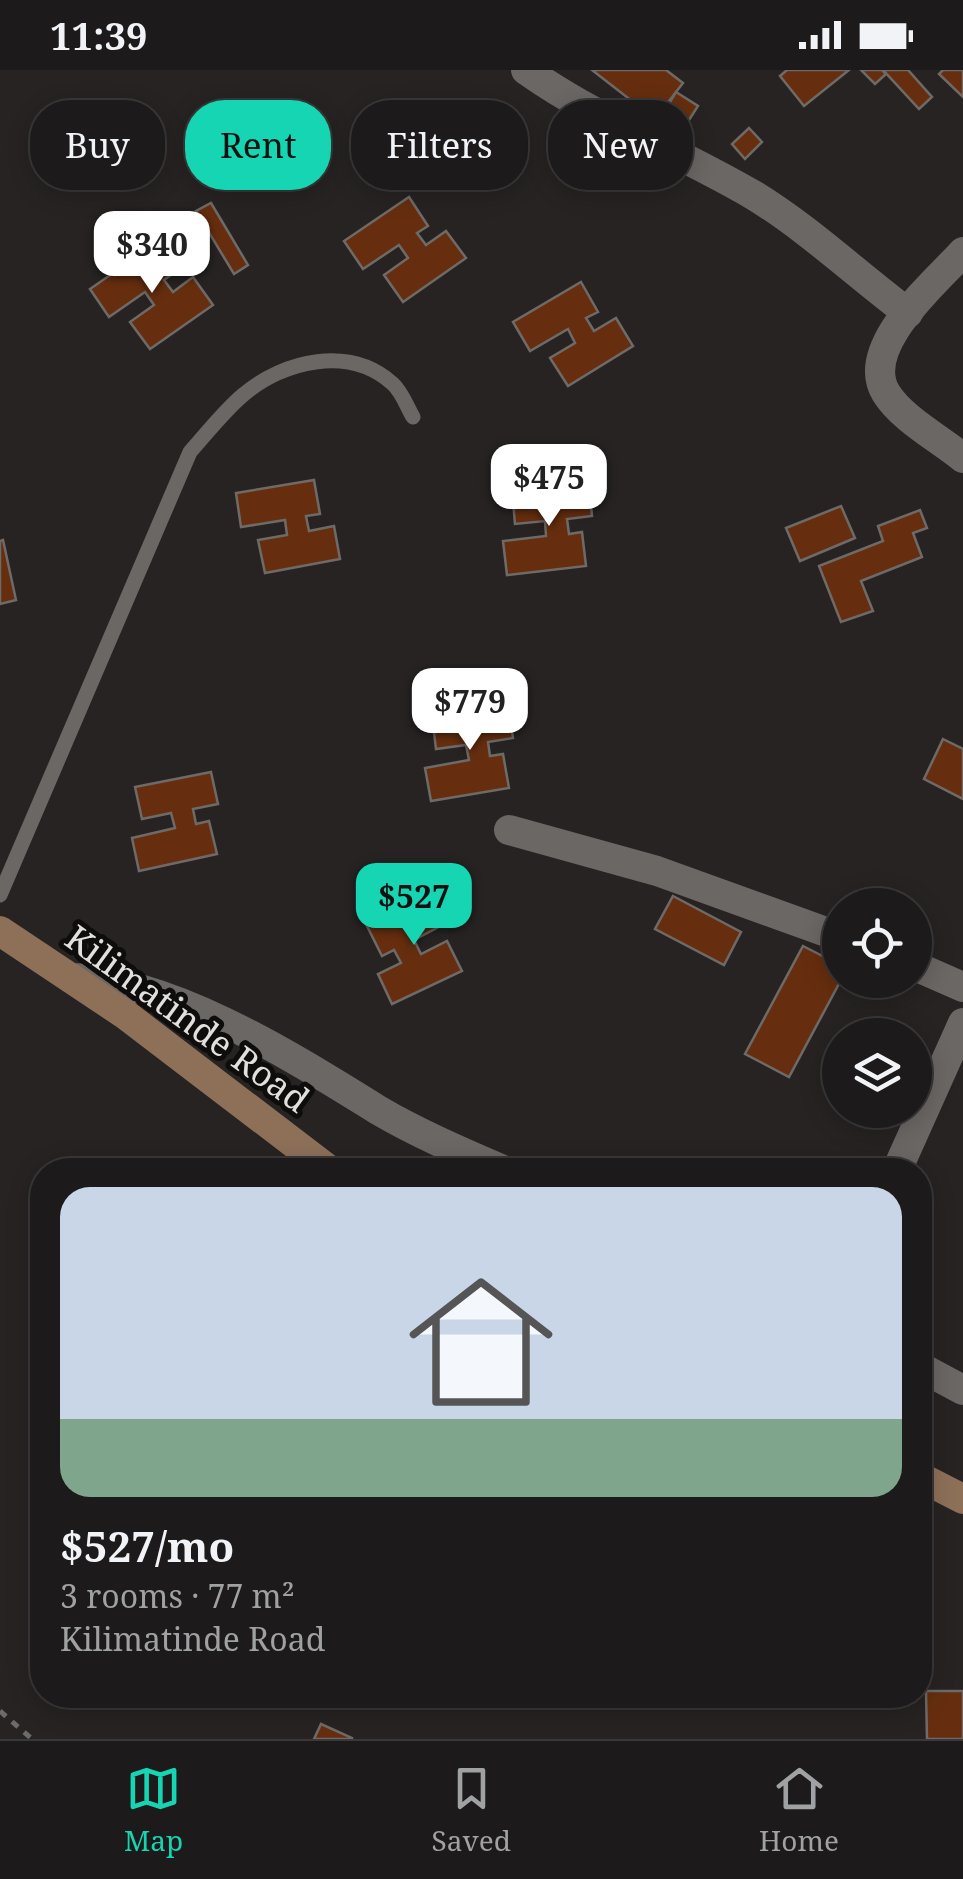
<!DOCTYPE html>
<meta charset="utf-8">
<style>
:root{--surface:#1c1a1a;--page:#252323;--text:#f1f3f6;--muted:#a0a1a2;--line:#3a3839;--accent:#16d5b3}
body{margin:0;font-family:"Noto Serif",serif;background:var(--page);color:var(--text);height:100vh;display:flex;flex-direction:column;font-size:38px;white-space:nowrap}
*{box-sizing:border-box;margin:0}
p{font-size:32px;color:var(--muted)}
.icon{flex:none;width:55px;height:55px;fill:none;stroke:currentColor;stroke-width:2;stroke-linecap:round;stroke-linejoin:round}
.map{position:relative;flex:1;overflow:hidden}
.sheet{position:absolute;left:30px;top:1088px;width:902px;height:550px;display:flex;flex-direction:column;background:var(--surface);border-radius:40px;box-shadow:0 5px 25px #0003,0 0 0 2px var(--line)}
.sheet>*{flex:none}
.hud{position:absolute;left:30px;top:30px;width:905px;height:90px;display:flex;gap:20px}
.controls{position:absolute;left:822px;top:818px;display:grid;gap:20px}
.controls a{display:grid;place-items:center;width:110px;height:110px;border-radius:50%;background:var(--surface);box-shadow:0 5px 25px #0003,0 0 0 2px var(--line);font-size:50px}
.price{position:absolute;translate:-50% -85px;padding:0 22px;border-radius:20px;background:#fff;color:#222;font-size:32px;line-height:65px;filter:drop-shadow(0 2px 5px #0008)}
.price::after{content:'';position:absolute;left:50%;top:60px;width:30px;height:22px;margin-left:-15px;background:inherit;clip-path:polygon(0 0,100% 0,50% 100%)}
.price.current{background:var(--accent);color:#111}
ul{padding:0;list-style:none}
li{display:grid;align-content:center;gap:20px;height:530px;padding:0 30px}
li+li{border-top:2px solid var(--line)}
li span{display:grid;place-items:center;height:310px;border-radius:30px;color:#555}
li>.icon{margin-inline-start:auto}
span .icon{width:180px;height:180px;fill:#fffc;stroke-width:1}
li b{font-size:42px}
.chip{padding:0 35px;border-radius:40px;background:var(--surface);box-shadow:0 5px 25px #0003,0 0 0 2px var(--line);font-size:35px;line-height:90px}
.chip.current{background:var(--accent);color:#111}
.status{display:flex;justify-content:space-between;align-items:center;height:70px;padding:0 50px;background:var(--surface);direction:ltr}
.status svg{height:28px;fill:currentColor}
.tabs{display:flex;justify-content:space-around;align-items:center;height:140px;border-top:2px solid var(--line);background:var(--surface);font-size:28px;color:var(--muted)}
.tabs a{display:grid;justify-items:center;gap:5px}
.tabs .current{color:var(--accent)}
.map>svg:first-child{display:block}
.building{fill:#662e0e;stroke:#6e6a68;stroke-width:2.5}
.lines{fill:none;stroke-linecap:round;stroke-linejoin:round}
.path{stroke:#6d6b6a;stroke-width:5;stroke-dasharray:8 8;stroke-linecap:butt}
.lane{stroke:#6b6765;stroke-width:15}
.street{stroke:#6b6765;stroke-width:30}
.secondary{stroke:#8e7059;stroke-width:30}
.labels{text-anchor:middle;stroke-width:10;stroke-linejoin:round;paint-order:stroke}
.street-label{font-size:35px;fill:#e2e0df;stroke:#0e0d0c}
</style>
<div class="status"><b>11:39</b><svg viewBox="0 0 49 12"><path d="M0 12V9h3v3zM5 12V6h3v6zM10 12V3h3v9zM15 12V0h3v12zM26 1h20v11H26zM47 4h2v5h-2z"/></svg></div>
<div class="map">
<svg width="963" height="1669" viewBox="0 0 963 1669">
<rect width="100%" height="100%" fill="#262322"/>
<g class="building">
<path d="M592 0H666L683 13 655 49Z"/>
<path d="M787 0H849L804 36 780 6Z"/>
<path d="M861 0H882L886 4 875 14Z"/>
<path d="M883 0H908L932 27 919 39Z"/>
<path d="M943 0H963V27L939 4Z"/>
<path d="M676 22 698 36 689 50 667 37Z"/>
<path d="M749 58 762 72 745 89 732 74Z"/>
<path d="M409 127 428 156 417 163 426 175 446 161 466 188 403 232 384 205 408 188 399 175 363 199 344 171Z"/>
<path d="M211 133 248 195 234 204 196 141Z"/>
<path d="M155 174 175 202 164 210 173 222 193 207 213 235 150 279 130 252 154 235 145 222 109 247 90 219Z"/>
<path d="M581 212 598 242 586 248 594 261 616 248 633 276 568 316 550 288 575 273 568 259 530 281 513 252Z"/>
<path d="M314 410 320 444 306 446 309 461 334 456 340 489 265 503 258 470 287 465 285 450 241 457 236 423Z"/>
<path d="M589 413 592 446 567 449 569 464 582 462 586 496 507 505 503 471 546 466 545 451 515 454 512 420Z"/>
<path d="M841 436 855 468 800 491 786 458Z"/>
<path d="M920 440 927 458 913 463 922 487 861 511 873 541 841 552 819 496 883 471 878 456Z"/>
<path d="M3 470 16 530 0 534V471Z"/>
<path d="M508 635 513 668 488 672 490 686 503 684 509 718 431 731 425 698 469 690 466 675 436 679 432 646Z"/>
<path d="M943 669 963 679V729L924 709Z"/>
<path d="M211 702 218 734 193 739 196 754 209 751 217 784 139 801 132 768 175 758 171 743 142 749 135 717Z"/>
<path d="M437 820 452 850 414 870 421 884 447 871 462 901 392 934 378 904 401 893 394 880 382 886 367 856Z"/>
<path d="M673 826 741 862 724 895 655 859Z"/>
<path d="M803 876 840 895 841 910 789 1007 745 984Z"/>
<path d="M926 1621H963V1669H927Z"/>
<path d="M321 1654 352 1668V1669H314Z"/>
</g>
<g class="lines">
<path class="path" d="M0 1641 32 1669"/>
<path class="lane" d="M0 825 190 382C207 363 224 341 243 325 284 290 350 275 393 314 402 322 407 337 413 347"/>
<g class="street">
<path d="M526 0C598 51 679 81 755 126 810 160 856 204 908 243"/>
<path d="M963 182C936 212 858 277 886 323 902 349 940 369 963 388"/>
<path d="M509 760 657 801 840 867"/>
<path d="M915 896 963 917"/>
<path d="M71 908C170 909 294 988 378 1040 417 1063 461 1082 503 1100"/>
<path d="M897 1100 963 953"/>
<path d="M920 1297 963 1320"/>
</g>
<g class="secondary">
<path d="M0 861 126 945 329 1100"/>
<path d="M920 1407 963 1429"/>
</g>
</g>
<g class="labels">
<g class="street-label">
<text transform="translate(187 949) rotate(36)" y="12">Kilimatinde Road</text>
</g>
</g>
</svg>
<div class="controls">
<a><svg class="icon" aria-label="locate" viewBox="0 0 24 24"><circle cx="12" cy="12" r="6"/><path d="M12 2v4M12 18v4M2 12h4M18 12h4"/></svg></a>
<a><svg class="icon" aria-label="layers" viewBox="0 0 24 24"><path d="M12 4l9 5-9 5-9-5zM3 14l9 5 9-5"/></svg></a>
</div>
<b class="price" style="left:152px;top:226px">$340</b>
<b class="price" style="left:549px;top:459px">$475</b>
<b class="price" style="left:470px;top:683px">$779</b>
<b class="price current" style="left:414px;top:878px">$527</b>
<div class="hud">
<a class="chip">Buy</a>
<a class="chip current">Rent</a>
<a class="chip">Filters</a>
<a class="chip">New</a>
</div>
<section class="sheet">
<ul>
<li><span style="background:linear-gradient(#c9d6e8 75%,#7fa58c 0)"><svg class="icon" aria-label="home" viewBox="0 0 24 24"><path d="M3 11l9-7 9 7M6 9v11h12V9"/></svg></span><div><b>$527/mo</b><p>3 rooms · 77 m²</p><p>Kilimatinde Road</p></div></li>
</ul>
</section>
</div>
<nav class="tabs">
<a class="current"><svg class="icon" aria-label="map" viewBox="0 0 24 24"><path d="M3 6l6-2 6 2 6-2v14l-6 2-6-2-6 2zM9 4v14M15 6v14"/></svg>Map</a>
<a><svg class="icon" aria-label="saved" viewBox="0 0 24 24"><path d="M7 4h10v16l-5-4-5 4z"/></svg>Saved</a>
<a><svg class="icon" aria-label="home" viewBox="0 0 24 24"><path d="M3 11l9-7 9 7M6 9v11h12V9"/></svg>Home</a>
</nav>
